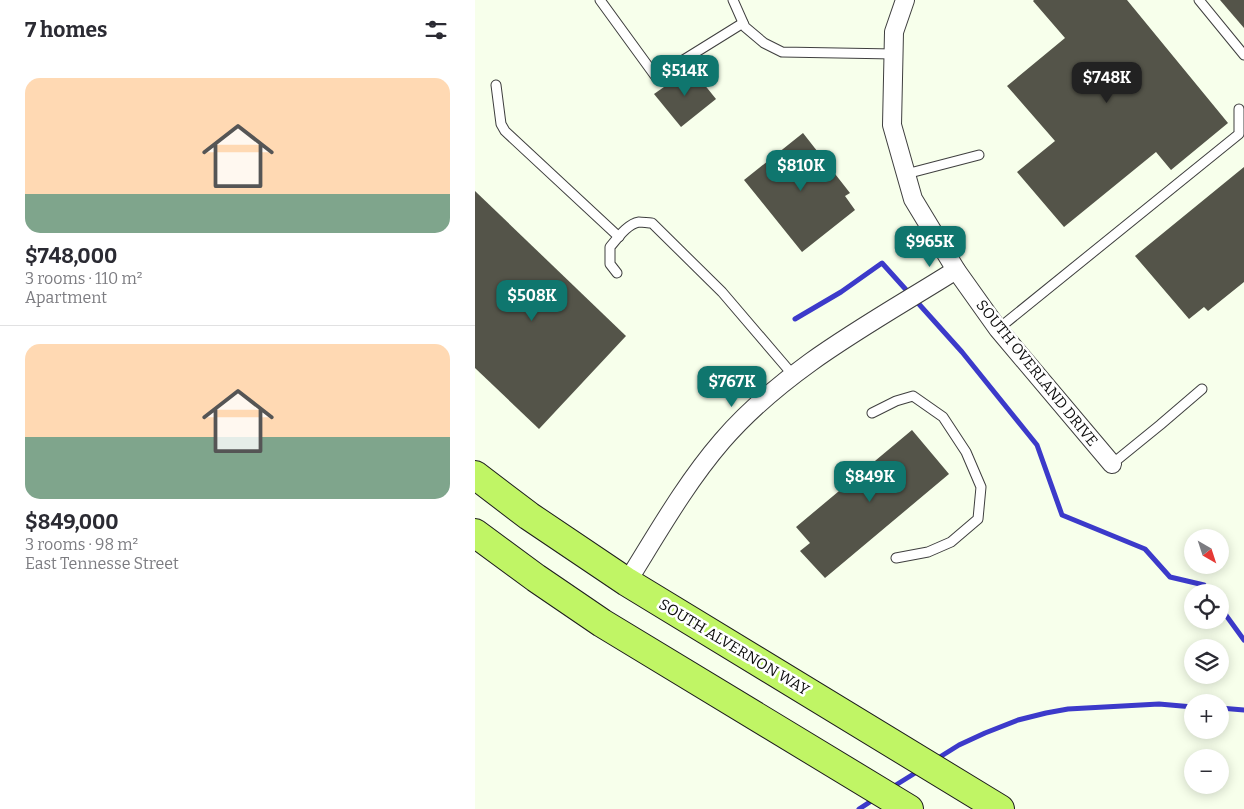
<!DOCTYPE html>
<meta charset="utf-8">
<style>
:root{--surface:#fff;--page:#f7f7f7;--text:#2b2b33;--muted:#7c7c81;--line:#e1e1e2;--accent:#0f766e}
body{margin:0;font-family:Bitter,serif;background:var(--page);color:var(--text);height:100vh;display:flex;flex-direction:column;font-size:19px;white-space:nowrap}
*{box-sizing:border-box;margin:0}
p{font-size:16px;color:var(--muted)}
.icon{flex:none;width:28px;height:28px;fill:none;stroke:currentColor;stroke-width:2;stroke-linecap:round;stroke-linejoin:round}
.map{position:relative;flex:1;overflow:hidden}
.panel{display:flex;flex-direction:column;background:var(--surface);width:475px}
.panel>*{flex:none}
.needle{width:32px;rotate:141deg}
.buttons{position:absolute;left:709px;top:529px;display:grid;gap:10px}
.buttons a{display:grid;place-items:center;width:45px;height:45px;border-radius:50%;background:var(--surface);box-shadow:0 2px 12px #0003;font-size:25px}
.price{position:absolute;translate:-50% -42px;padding:0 11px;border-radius:10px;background:var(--accent);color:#fff;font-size:16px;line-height:32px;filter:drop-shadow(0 1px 2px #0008)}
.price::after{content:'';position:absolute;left:50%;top:30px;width:15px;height:11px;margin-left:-8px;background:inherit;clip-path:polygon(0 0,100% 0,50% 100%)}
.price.selected{background:#222;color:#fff}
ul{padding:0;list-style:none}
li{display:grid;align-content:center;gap:10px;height:265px;padding:0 25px}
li+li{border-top:1px solid var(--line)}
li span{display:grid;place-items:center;height:155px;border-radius:15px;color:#555}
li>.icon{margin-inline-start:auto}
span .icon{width:90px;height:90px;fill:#fffc;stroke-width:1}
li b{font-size:21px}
h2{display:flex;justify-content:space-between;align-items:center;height:60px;padding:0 25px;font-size:21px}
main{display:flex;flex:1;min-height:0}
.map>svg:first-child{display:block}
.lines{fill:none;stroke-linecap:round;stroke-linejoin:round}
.stream{stroke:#3c3aca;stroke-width:5}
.building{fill:#545449}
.service-casing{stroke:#3f3f3f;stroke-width:11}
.minor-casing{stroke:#3f3f3f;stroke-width:20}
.primary-casing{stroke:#1d1d1d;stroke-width:30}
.service{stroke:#fff;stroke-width:9}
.minor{stroke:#fff;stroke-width:18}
.primary{stroke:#c0f565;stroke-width:28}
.labels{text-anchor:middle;stroke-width:5;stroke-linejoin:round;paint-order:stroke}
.street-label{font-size:15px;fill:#0c0c0c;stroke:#fff}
</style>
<main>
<section class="panel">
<h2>7 homes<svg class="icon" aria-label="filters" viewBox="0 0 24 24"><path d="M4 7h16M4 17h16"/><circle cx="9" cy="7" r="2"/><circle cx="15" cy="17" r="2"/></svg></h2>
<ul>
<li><span style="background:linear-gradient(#ffd9b3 75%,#7fa58c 0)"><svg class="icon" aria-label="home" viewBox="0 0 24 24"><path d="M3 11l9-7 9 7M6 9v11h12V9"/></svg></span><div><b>$748,000</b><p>3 rooms · 110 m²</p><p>Apartment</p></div></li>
<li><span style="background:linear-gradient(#ffd9b3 60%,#7fa58c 0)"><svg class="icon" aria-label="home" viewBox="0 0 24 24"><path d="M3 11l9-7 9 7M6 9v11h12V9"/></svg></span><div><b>$849,000</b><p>3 rooms · 98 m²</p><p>East Tennesse Street</p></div></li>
</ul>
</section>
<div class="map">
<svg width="769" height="809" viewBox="0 0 769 809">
<rect width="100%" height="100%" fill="#f7ffeb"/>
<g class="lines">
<g class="stream">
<path d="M320 319 366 292 407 263 487 352 562 445 587 515 670 549 695 577 729 585 734 592"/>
<path d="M745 607 769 640"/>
<path d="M745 708 769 710"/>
<path d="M460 760 484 745 510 733 543 720 571 713 593 709 684 704 718 707"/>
<path d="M416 788 445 770"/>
<path d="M384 809 401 798"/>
</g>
</g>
<g class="building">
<path d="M559 0H652L753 123 696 170 681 152 589 227 542 172 580 141 532 86 590 38 558 1Z"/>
<path d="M745 0H769V28Z"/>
<path d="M216 68 241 99 206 127 179 94Z"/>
<path d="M328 133 375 193 370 196 380 210 327 252 269 180Z"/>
<path d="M769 167V282L733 311 729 307 714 319 660 256Z"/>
<path d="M0 191 151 336 64 429 0 368Z"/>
<path d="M437 430 474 474 350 578 325 551 335 543 321 527Z"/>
</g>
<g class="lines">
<defs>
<g id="service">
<path d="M125 0 181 77 268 23"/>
<path d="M258 0 270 27 289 43 307 52 419 54"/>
<path d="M724 0 769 55"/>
<path d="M21 85 26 124 30 131 144 237"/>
<path d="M431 174 504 155"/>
<path d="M142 273 135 264V247C142 239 152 224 164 222 168 222 173 223 177 223L247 292 318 375"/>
<path d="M523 329 764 134V109"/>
<path d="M397 413 421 401 438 396 468 417 491 452 506 487 503 519 476 542 453 552 421 558"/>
<path d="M637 464 685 425 727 389"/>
</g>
<g id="minor">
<path d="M430 0 419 32 417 125 438 199 481 270 523 329 637 464"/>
<path d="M152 582C182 534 210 484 247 441 311 367 400 321 481 270"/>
</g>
<g id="primary">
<path d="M0 475 54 516 152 582 525 809"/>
<path d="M0 533 61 578 127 623 434 809"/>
</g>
</defs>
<use href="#service" class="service-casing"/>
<use href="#minor" class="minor-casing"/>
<use href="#primary" class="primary-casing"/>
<use href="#service" class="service"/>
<use href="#minor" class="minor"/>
<use href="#primary" class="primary"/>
</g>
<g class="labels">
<g class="street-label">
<text transform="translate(562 373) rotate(51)" y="5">SOUTH OVERLAND DRIVE</text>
<text transform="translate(259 647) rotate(31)" y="5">SOUTH ALVERNON WAY</text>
</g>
</g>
</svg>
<div class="buttons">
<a><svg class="needle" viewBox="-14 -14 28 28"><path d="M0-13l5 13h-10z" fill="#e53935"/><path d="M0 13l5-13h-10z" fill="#7c7c81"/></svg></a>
<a><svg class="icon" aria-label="locate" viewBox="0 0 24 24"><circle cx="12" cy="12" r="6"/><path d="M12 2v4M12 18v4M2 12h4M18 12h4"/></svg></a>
<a><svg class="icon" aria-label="layers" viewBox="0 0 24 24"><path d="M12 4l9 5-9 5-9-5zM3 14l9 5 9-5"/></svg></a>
<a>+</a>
<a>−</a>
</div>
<b class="price" style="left:210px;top:97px">$514K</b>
<b class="price selected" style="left:632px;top:104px">$748K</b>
<b class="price" style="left:326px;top:192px">$810K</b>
<b class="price" style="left:455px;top:268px">$965K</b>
<b class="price" style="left:57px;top:322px">$508K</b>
<b class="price" style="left:257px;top:408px">$767K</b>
<b class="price" style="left:395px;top:503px">$849K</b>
</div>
</main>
